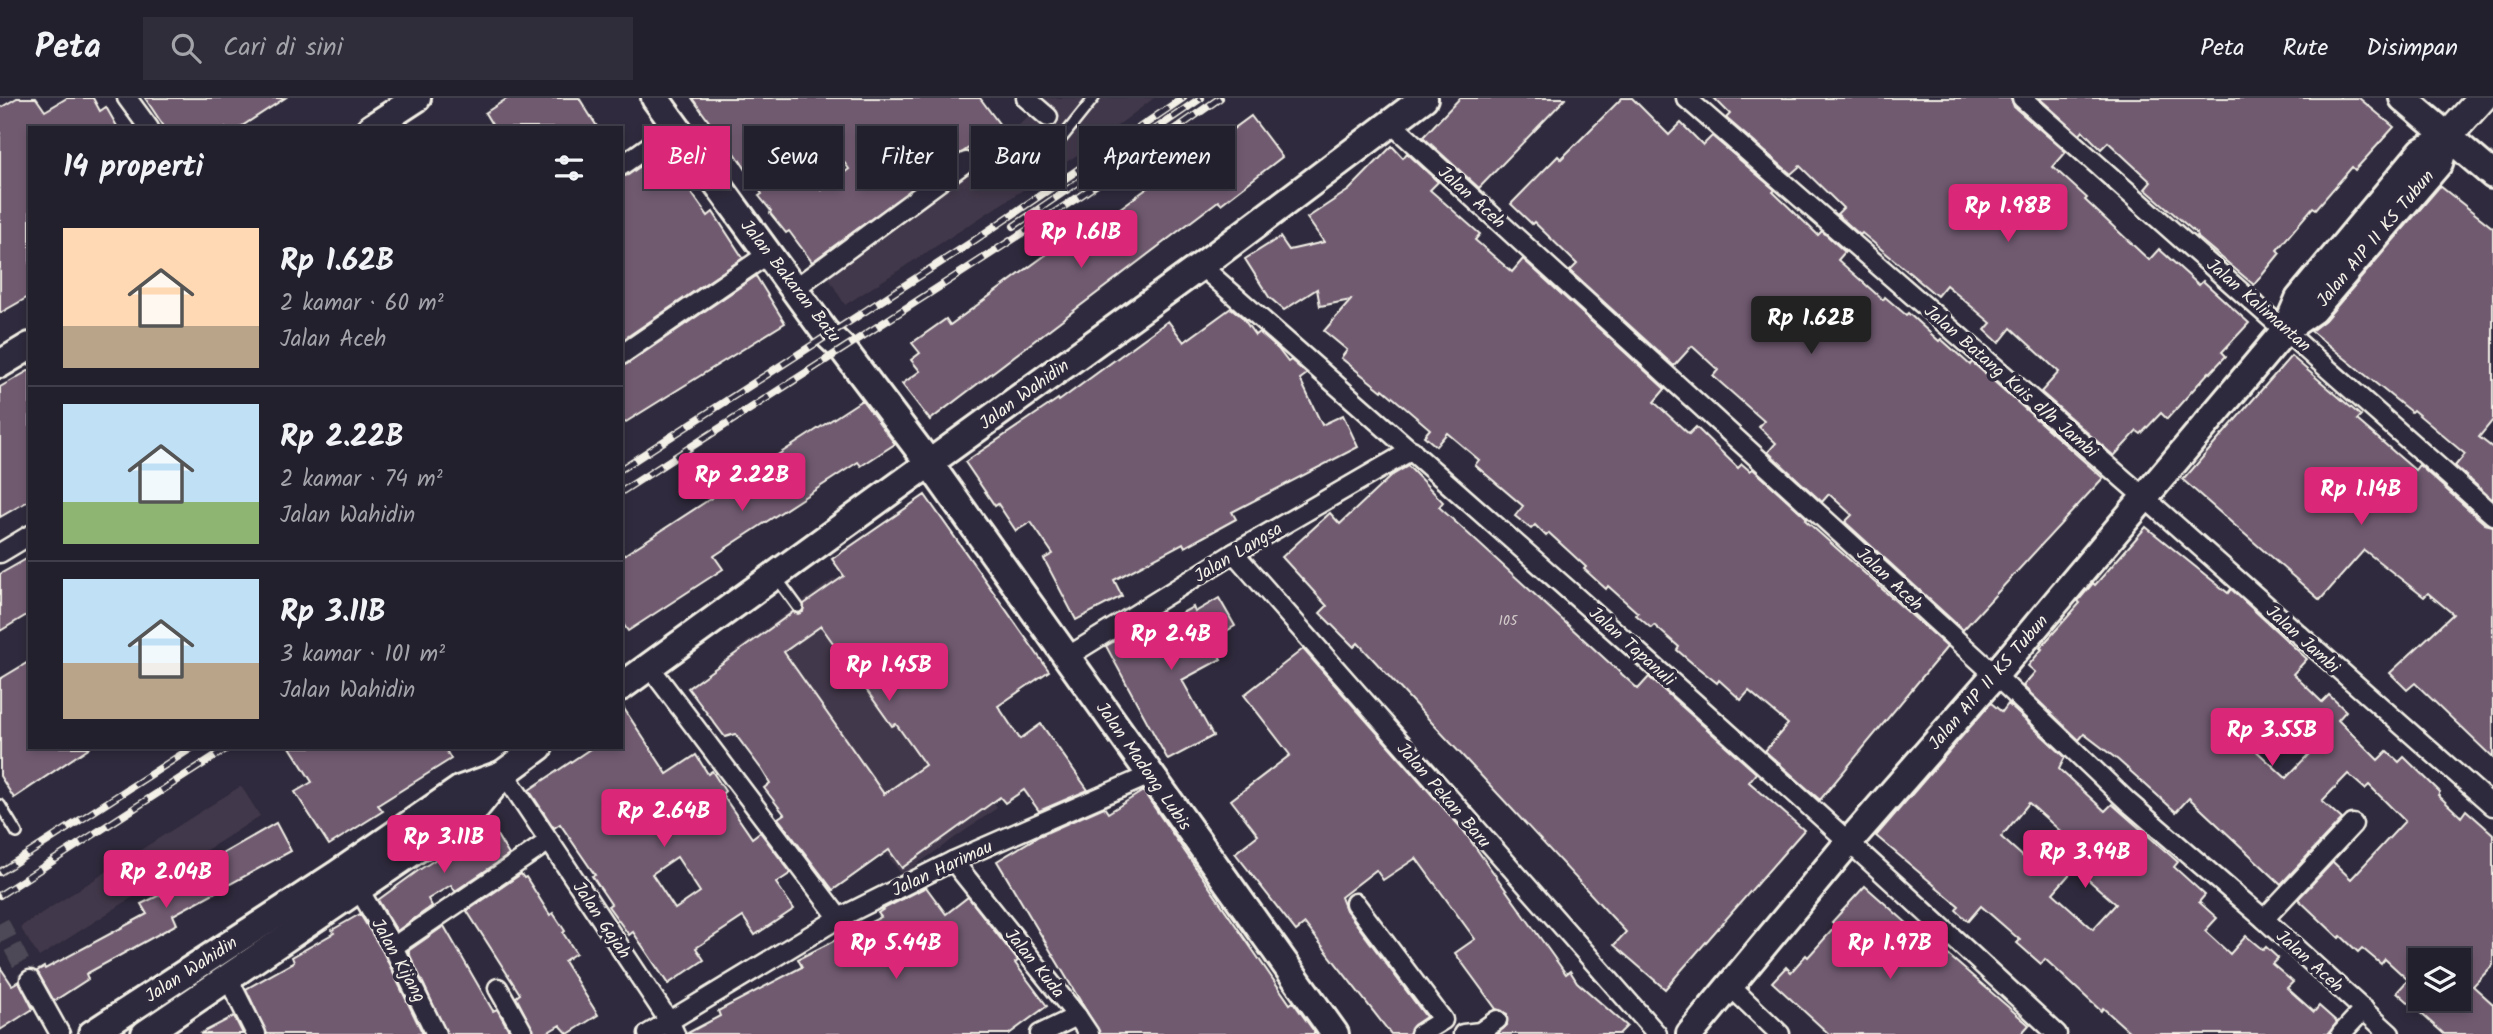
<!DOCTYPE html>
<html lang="id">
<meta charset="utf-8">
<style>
:root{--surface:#23202e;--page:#2f2d3a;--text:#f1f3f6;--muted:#a3a3aa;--line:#403e4a;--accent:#db2777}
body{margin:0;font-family:Kalam,sans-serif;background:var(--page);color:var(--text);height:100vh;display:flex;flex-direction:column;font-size:26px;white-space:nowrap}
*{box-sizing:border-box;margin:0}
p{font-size:23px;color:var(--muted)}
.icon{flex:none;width:38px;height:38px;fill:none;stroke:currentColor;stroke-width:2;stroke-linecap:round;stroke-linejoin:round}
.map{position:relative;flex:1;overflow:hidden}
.drawer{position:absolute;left:28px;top:28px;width:595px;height:623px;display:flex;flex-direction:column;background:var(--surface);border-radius:0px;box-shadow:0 4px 10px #0003,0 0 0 2px var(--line)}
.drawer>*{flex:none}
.banner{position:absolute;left:644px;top:28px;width:665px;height:63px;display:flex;gap:14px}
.tools{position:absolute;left:2408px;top:850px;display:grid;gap:14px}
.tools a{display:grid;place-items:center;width:63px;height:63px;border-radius:0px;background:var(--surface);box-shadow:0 4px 10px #0003,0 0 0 2px var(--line);font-size:35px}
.price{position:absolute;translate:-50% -60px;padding:0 16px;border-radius:7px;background:var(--accent);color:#fff;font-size:23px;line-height:46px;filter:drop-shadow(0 2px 4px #0008)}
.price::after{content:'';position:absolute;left:50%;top:42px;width:21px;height:16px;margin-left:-10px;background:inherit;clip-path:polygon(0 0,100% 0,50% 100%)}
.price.current{background:#222;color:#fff}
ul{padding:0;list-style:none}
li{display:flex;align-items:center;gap:21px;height:175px;padding:0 35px}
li+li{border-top:2px solid var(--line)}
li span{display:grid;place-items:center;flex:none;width:196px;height:140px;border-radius:0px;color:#555}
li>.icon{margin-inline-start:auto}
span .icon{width:84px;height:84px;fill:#fffc;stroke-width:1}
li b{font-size:30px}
h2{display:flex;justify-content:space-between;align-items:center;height:84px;padding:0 35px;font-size:30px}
.chip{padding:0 24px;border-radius:0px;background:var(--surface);box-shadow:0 4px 10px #0003,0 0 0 2px var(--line);font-size:24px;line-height:63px}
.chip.current{background:var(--accent);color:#fff}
header{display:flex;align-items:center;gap:42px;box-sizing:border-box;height:98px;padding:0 35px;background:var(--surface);border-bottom:2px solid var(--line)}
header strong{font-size:33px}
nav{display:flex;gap:38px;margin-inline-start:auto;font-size:24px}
.search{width:490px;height:63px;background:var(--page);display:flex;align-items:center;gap:18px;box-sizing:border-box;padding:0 24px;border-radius:0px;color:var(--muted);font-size:26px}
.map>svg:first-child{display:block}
.built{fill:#42384c}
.building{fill:#6f5a70;stroke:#f4f1e8;stroke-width:2;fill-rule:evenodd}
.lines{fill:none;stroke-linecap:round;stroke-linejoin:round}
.street-tunnel{stroke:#4d4857;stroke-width:18;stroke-dasharray:18 9;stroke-linecap:butt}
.lane-casing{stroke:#f4f1e8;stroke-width:14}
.street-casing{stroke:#f4f1e8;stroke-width:23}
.secondary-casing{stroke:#f4f1e8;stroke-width:32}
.primary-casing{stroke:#f4f1e8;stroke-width:33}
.lane{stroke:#2f2a3d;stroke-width:9}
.street{stroke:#2f2a3d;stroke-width:18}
.secondary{stroke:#2f2a3d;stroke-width:26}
.primary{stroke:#2f2a3d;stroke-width:28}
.rail-casing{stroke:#f4f1e8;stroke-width:8}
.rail{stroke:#2f2a3d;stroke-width:5;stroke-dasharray:16;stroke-linecap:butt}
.labels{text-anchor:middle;stroke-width:7;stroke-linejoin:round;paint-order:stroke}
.number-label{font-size:14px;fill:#d3cbca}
.street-label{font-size:18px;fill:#f4f1e8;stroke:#2f2a3d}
</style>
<header>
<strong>Peta</strong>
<div class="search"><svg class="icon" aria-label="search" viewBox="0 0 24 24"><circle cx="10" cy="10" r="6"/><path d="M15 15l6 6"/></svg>Cari di sini</div>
<nav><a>Peta</a><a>Rute</a><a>Disimpan</a></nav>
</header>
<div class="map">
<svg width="2493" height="936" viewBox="0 0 2493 936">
<rect width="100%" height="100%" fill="#2f2a3d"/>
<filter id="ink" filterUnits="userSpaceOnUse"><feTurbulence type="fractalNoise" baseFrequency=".0143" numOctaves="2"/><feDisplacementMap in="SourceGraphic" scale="14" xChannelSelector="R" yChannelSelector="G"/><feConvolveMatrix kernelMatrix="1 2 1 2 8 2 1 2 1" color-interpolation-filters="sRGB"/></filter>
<g filter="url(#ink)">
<g class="built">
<path d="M1047 0H1154L1088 50 845 207 825 174 1015 31Z"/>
<path d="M835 480 997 710 902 777 736 552Z"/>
<path d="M241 688 260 718 39 859 20 829Z"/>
</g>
<g class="building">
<path d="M17 0H36L45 13 67 0H93L100 13 106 9 118 30H30V198L0 215V10Z"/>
<path d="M145 0H285L239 30H165Z"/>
<path d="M508 0H579L598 30H494L485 15Z"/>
<path d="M692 0H980L1000 27 812 164 789 133 786 135 770 115 771 113 759 98 762 96 721 34 718 36ZM830 45 849 71 821 92 801 64Z"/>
<path d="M1460 0H1566L1479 90 1423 39Z"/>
<path d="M1622 0H1632L1669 37 1681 25 1703 47 1712 38 1775 92 1773 94 1818 137 1822 133 1845 154 1838 162 1883 202 1885 199 1906 217 1908 215 1939 243 1941 241 1970 267 1972 264 2103 380 1963 532 1845 424 1852 417 1829 396 1822 404 1768 354 1776 345 1759 329 1764 323 1713 278 1718 272 1692 248 1674 268 1570 173 1577 166 1534 124 1532 126 1511 106 1558 58 1561 61Z"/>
<path d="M1714 0H2011L2014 9 2066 54 2053 69 2087 100 2085 102 2149 162 2159 151 2199 187 2203 183 2249 225 2222 254 2226 258 2210 275 2209 274 2167 321 2161 315 2141 336 2137 333 2114 358 2041 294 2059 274 2011 230 1999 245 1985 232 1991 225 1946 187 1937 198 1862 135 1860 137 1837 116 1843 110 1800 68 1791 76 1726 20 1730 16Z"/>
<path d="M2039 0H2359L2394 29 2355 72 2352 69 2316 111 2313 109 2277 152 2280 155 2254 187 2196 138 2197 136 2145 91 2151 84 2108 44 2101 51 2083 33 2080 37Z"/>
<path d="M1251 18 1282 59 1221 106 1218 103 930 322 902 286 920 273 911 262 920 255 912 245 946 221 950 227 1062 145 1063 147 1091 126 1094 129 1181 66 1183 68Z"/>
<path d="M1392 48 1403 60 1407 55 1438 84 1430 92 1480 136 1475 142 1512 174 1523 161 1665 291 1654 304 1689 336 1696 329 1738 370 1742 366 1750 373 1753 371 1807 420 1805 422 1947 549 1820 702 1765 653 1788 626 1749 593 1741 602 1719 582 1717 585 1692 565 1677 552 1679 549 1654 527 1651 530 1636 517 1638 515 1608 488 1606 491 1584 471 1586 469 1549 435 1546 438 1535 427 1531 431 1515 418 1523 408 1475 367 1479 362 1447 335 1436 348 1424 338 1430 331 1383 291 1382 293 1341 260 1347 252 1324 233 1351 202 1320 208 1317 191 1284 212 1269 199 1245 161 1280 139 1289 152 1324 144 1307 120 1349 92Z"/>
<path d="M662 53 708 118 713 114 743 160 621 243V79L628 77Z"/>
<path d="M2440 88 2493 130V322L2479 339 2493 350V402L2455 368 2465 356 2413 312 2411 314 2311 233 2325 222Z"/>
<path d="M756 178 785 225 621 327V268L627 266Z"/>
<path d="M1231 210 1242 219 1255 237 1259 234 1278 251 1288 264 1291 262 1307 276 1300 281 1322 327 1343 317 1358 349 1232 414 1236 421 1185 449 1183 445 1114 482 1122 498 1076 522 1044 461 1053 456 1031 424 1016 433 998 406 995 408 965 364 1058 301 1059 303 1168 223 1184 244Z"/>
<path d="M2291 258 2361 318 2357 322 2415 372 2419 367 2485 426 2493 428V660L2415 585 2407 592 2390 575 2453 516 2428 495 2424 499 2364 452 2320 502 2183 382Z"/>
<path d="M30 272V402L0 419V289Z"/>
<path d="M862 302 895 346 861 368 858 364 714 458 723 471 628 533 621 523V459Z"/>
<path d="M1408 368 1443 404 1439 409 1638 591 1649 579 1756 675 1749 684 1804 732 1665 891 1614 847 1626 834 1358 545 1354 549 1320 515 1327 508 1282 459 1330 415 1340 426 1391 378Z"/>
<path d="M925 397 1049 573 998 608 1020 641 1041 626 1088 692 1039 713 1024 692 1005 705 1000 699 902 770 889 752 833 792 778 720 784 716 764 690 770 685 762 672 735 636 725 639 688 590 793 514 798 516 803 514 804 506 844 478 832 461ZM821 528 892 628 896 626 925 667 884 696 784 554Z"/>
<path d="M2146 429 2228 495 2231 491 2307 561 2293 576 2322 604 2329 597 2346 613 2338 622 2378 662 2387 653 2399 664 2404 659 2440 694 2438 697 2461 719 2466 712 2493 736V867L2473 888 2493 906V936H2444L2397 894 2408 882 2385 861 2381 866 2362 850 2358 854 2341 838 2339 840 2298 801 2333 764 2351 781 2405 723 2369 687 2365 691 2348 676 2322 703 2342 721 2281 786 2189 700 2176 714 2118 662 2084 636 2079 642 2023 588 2035 574 2028 568 2042 551 2040 550 2080 505 2078 503 2093 485 2095 487ZM2261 613 2309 656 2286 680 2239 637ZM2420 863H2459V901H2420Z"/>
<path d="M30 459V515L0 533V476Z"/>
<path d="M1219 500 1235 528 1211 542 1221 561 1182 582 1213 638 1168 662 1106 548 1150 523 1154 530 1193 509 1195 514Z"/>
<path d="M1303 551 1463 732 1566 876 1570 873 1577 884 1627 928 1619 936H1497L1507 927V916L1496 911 1455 855 1475 841 1416 760 1383 782 1376 772 1341 799 1346 812 1426 919 1414 927 1409 936H1391L1305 826 1296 833 1235 755 1258 737 1231 702 1290 657 1244 597Z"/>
<path d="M30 563V649H90L14 700 0 678V581Z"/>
<path d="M1991 605 2002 614 2008 606 2065 659 2059 671 2105 713 2112 706 2178 764 2174 769 2205 797 2199 804 2217 820 2205 833 2230 856 2246 838 2263 852 2266 849 2278 860 2272 866 2293 884 2287 890 2314 914 2319 908 2337 924 2328 936H2132L2103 910 2101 913 2045 861 2041 866 2017 845 2020 842 1981 808 1968 823 1956 812 1959 808 1876 738ZM2029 705 2067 739 2044 763 2036 756 2029 764 2001 739ZM2075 770 2116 806 2093 831 2053 795Z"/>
<path d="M621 606 667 676 696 657 708 676 712 673 725 693 722 696 752 740 760 734 791 775 776 785 794 811 755 837 743 819 696 850 704 862 668 886 633 834 629 837 608 808 611 806 592 778 595 777 560 726 554 730 529 692 593 649H621ZM677 759 700 794 675 811 652 776Z"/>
<path d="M290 649H444L451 661 378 707 383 713 329 747 295 694 312 684Z"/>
<path d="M1143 693 1290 906 1293 904 1316 936H1100L997 763 1039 738 1104 709 1108 715Z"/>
<path d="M487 721 509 757 455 793 451 787 428 801 432 808 397 833 378 802 419 772 458 747 456 744Z"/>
<path d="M276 725 291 753 173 817 177 826 86 876 88 881 54 903 37 873 44 869 45 871 147 816 141 806 189 783 206 773 204 769 224 758 222 756Z"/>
<path d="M521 776 524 780 526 779 550 817 553 815 565 833 563 835 576 855 564 863 598 917 568 936 560 927 545 936H535L516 899 520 896 467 813Z"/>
<path d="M1865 788 1944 858 1946 855 2029 927 2021 936H1829L1772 884 1786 869 1791 874 1806 857 1808 859 1836 828 1832 824Z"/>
<path d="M926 789 946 816 968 799 1018 863 1015 865 1047 908 1009 936H686L720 918 718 913 802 869 798 861 881 819 878 815 887 809Z"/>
<path d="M360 816 383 854 423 936H267L246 891 294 864 292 859 334 835 332 832Z"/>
<path d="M444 828 493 913 497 911 511 936H447L408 853Z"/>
<path d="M0 869 12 887 19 883 33 911 0 932Z"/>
<path d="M234 918 243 936H200Z"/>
</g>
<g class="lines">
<path class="street-tunnel" d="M0 825 30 882"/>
<defs>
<g id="lane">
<path d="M1062 40 1094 0"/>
<path d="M776 479 798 509"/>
<path d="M0 707 17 735"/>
</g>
<g id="street">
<path d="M127 0 149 30"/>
<path d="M1026 0 1048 19"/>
<path d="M1686 0 2145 400 2493 708"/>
<path d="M2022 0 2493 417"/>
<path d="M1392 26 1995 577 2128 704 2264 821 2390 936"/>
<path d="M621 68 676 29"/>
<path d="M1201 168C1489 421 1777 674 2057 936"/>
<path d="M794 191 966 64"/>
<path d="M621 257 768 156"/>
<path d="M0 455 30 437"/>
<path d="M1234 455 1657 936"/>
<path d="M1067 559 1234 455 1412 352"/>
<path d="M649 568 839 820"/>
<path d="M504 675 669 923 675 936"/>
<path d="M953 763 1077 918 1089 936"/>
<path d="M358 790 393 849 436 936"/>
<path d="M1355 805 1443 922 1420 936"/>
<path d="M2264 821 2353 726"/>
<path d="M393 849 549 743"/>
<path d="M228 880 256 936"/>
<path d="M30 882 60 936"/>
<path d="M1731 889 1780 936"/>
<path d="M498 890 524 936"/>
<path d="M648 936 839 820 953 763 1150 677"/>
<path d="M1040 936 1077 918"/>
<path d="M1463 936 1480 934 1497 922"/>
<path d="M2341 936 2364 911"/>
</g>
<g id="secondary">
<path d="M655 0 825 234 842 250 929 365 1335 936"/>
<path d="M2403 0 2493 77"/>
<path d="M371 30 417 0"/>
<path d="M2290 228 2313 212 2439 65 2447 39"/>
<path d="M0 266 30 248"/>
<path d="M621 589 1201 168 1424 0"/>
<path d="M92 936 336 777 461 691 503 676"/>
<path d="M145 936 474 712 504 675 539 649"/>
<path d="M1690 936 1848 745 1995 577 2286 231 2299 201 2422 53 2447 39"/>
</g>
<path id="primary" d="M2447 39 2482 0"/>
</defs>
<use href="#lane" class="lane-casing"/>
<use href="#street" class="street-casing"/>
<use href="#secondary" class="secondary-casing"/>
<use href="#primary" class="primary-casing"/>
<use href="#lane" class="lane"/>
<use href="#street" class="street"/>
<use href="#secondary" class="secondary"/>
<use href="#primary" class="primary"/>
<defs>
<g id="rail">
<path d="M1014 128 1201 0"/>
<path d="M621 371 972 144 1183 0"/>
<path d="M621 394 1080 98 1220 0"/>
<path d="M0 774 193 649"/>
<path d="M0 797 229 649"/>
</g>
</defs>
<use href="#rail" class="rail-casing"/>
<use href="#rail" class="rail"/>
</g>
</g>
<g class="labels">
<g class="number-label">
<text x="1508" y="527">105</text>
</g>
<g class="street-label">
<text transform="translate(1472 99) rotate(42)" y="6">Jalan Aceh</text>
<text transform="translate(2375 140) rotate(-50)" y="6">Jalan AIP II KS Tubun</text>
<text transform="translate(791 183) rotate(52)" y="6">Jalan Bakaran Batu</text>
<text transform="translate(2259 207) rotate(41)" y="6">Jalan Kalimantan</text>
<text transform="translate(2011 283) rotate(41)" y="6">Jalan Batang Kuis d/h Jambi</text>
<text transform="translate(1024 296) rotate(-36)" y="6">Jalan Wahidin</text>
<text transform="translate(1238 454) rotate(-31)" y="6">Jalan Langsa</text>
<text transform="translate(1890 481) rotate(43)" y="6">Jalan Aceh</text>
<text transform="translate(2303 541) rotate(42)" y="6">Jalan Jambi</text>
<text transform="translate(1632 548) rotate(42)" y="6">Jalan Tapanuli</text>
<text transform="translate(1988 584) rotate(-49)" y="6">Jalan AIP II KS Tubun</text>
<text transform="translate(1144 668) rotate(55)" y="6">Jalan Madong Lubis</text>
<text transform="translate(1444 697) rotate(49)" y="6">Jalan Pekan Baru</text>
<text transform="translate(942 770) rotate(-25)" y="6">Jalan Harimau</text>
<text transform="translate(602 822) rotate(56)" y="6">Jalan Gajah</text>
<text transform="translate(399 862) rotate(61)" y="6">Jalan Kijang</text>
<text transform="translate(2310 863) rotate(42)" y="6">Jalan Aceh</text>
<text transform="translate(1035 865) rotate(51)" y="6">Jalan Kuda</text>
<text transform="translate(191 871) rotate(-33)" y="6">Jalan Wahidin</text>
</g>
</g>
</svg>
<div class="tools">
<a><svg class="icon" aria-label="layers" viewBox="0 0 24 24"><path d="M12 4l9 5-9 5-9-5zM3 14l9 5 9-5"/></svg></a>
</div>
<b class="price" style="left:2008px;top:146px">Rp 1.98B</b>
<b class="price" style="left:1081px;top:172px">Rp 1.61B</b>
<b class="price current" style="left:1811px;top:258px">Rp 1.62B</b>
<b class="price" style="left:742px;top:415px">Rp 2.22B</b>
<b class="price" style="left:2361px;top:429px">Rp 1.14B</b>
<b class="price" style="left:1171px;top:574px">Rp 2.4B</b>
<b class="price" style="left:889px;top:605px">Rp 1.45B</b>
<b class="price" style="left:2272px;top:670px">Rp 3.55B</b>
<b class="price" style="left:664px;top:751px">Rp 2.64B</b>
<b class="price" style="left:444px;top:777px">Rp 3.11B</b>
<b class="price" style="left:2085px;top:792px">Rp 3.94B</b>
<b class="price" style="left:166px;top:812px">Rp 2.04B</b>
<b class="price" style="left:896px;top:883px">Rp 5.44B</b>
<b class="price" style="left:1890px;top:883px">Rp 1.97B</b>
<div class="banner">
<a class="chip current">Beli</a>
<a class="chip">Sewa</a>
<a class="chip">Filter</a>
<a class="chip">Baru</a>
<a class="chip">Apartemen</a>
</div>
<section class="drawer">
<h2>14 properti<svg class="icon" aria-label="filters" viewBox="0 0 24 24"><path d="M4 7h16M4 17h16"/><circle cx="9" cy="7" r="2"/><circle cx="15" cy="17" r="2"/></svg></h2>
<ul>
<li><span style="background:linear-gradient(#ffd9b3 70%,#b9a48a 0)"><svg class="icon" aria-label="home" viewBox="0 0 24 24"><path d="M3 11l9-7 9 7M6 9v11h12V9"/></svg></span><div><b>Rp 1.62B</b><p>2 kamar · 60 m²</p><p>Jalan Aceh</p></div></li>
<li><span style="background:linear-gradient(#bfe0f5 70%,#8fb573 0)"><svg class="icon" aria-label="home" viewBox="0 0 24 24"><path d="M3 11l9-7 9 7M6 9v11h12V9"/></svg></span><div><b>Rp 2.22B</b><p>2 kamar · 74 m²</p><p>Jalan Wahidin</p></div></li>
<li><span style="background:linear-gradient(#bfe0f5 60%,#b9a48a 0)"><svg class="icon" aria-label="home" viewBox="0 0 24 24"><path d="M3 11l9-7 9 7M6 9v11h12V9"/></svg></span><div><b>Rp 3.11B</b><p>3 kamar · 101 m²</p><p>Jalan Wahidin</p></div></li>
</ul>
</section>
</div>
